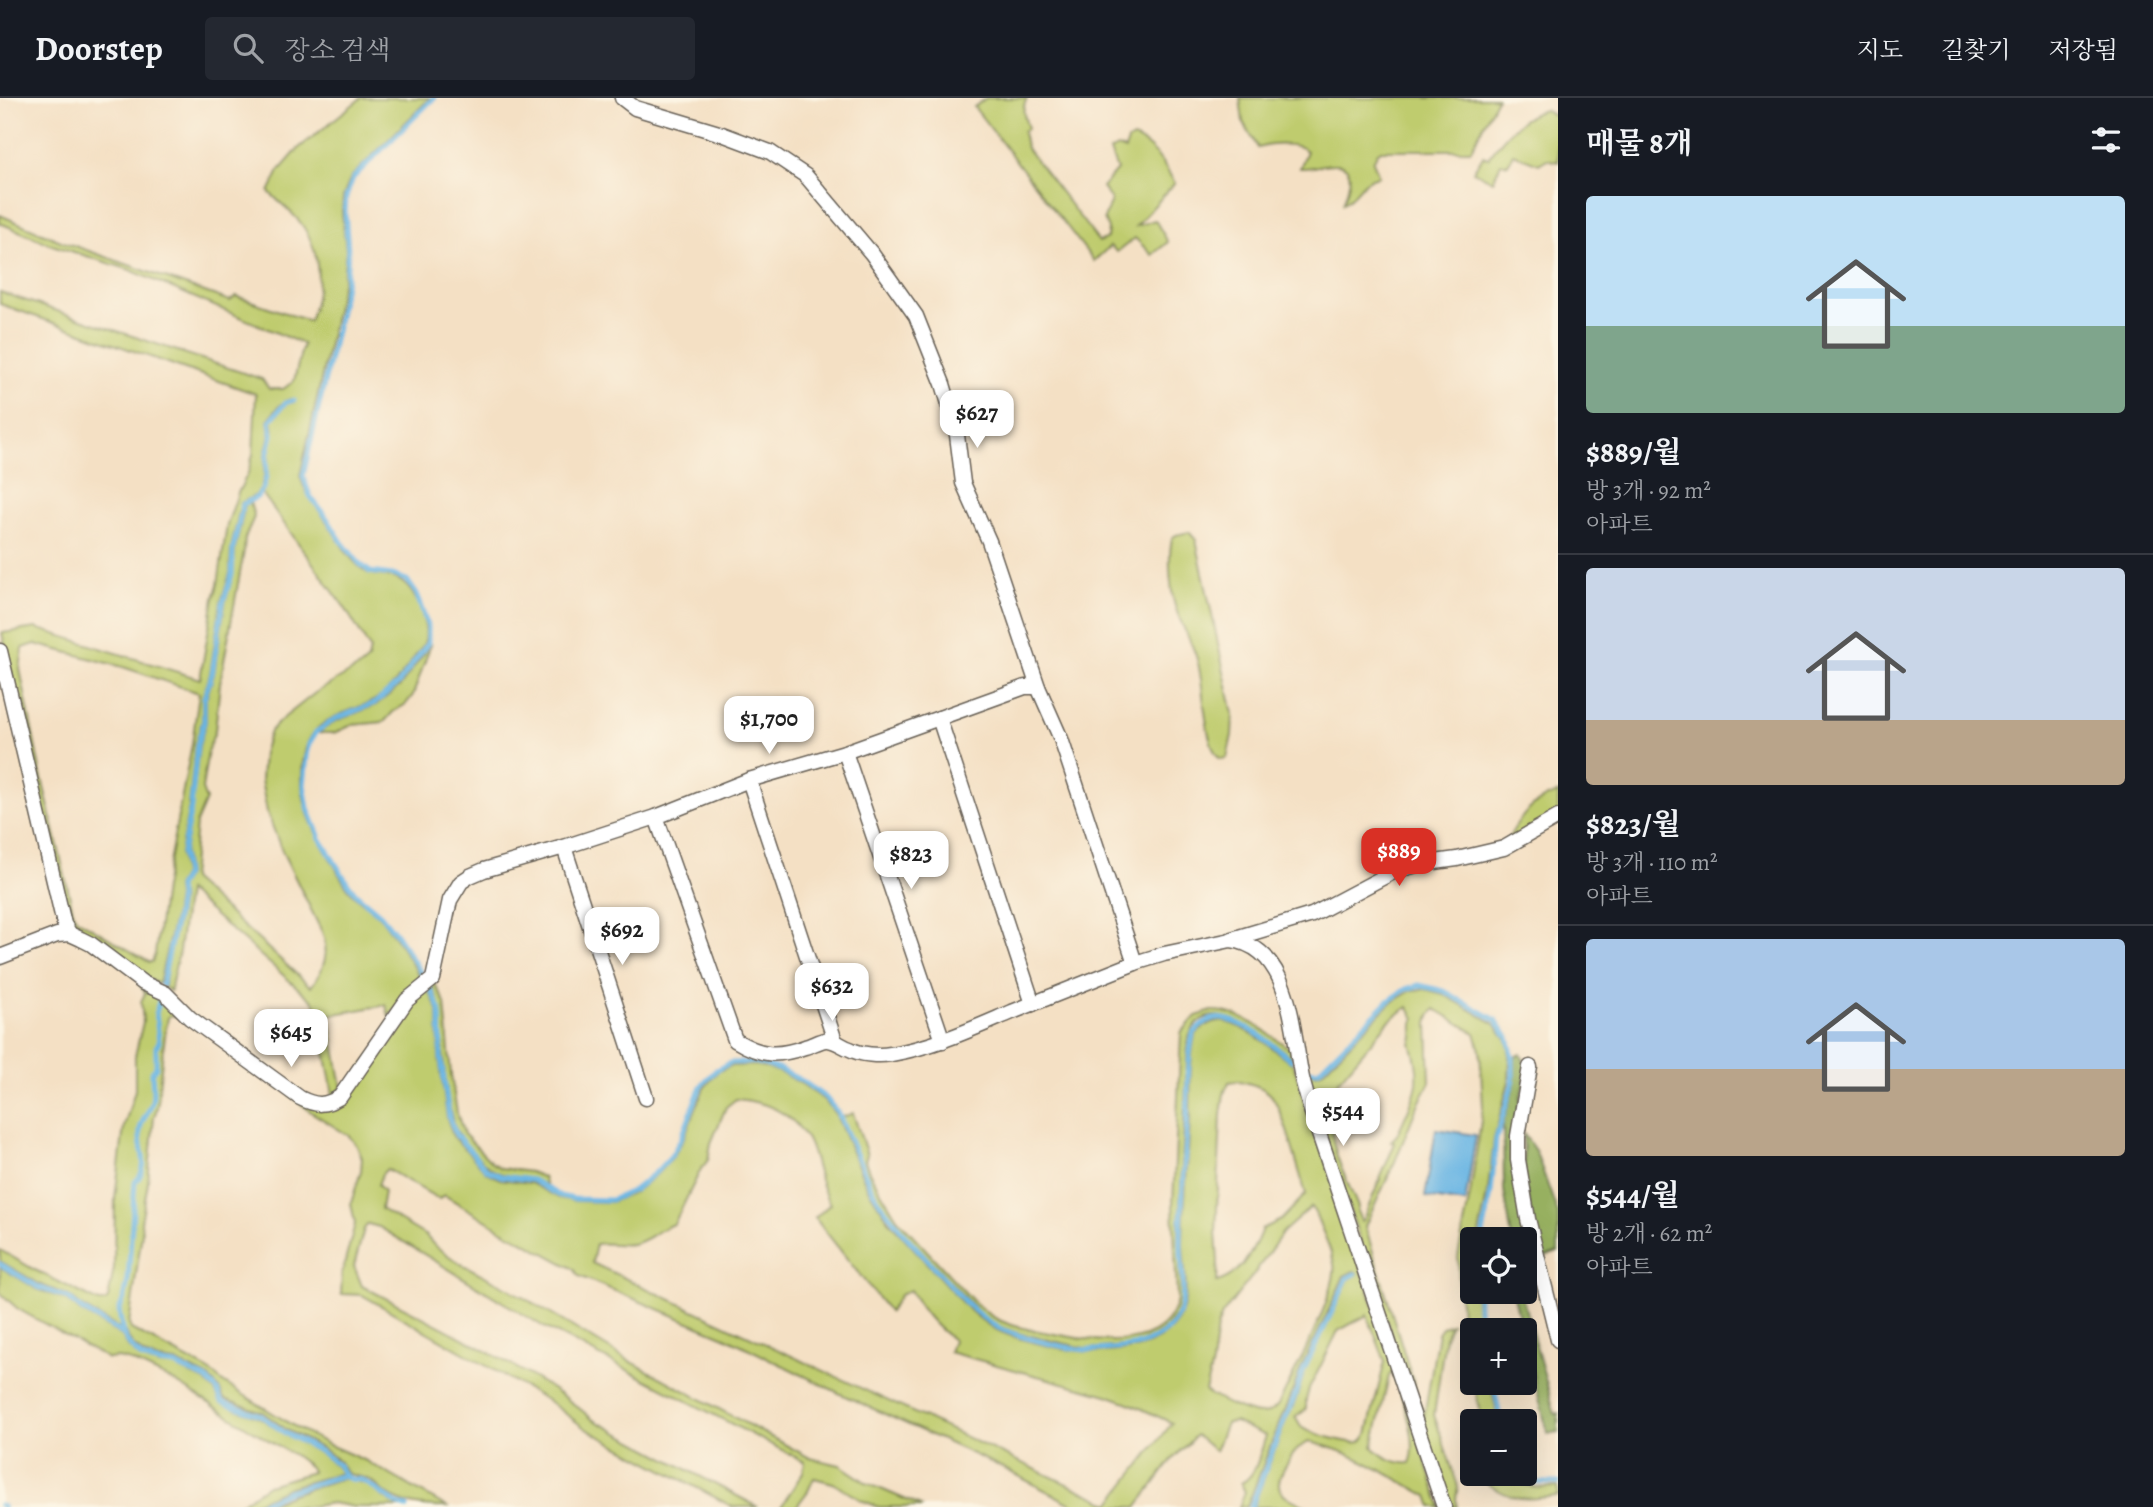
<!DOCTYPE html>
<html lang="ko">
<meta charset="utf-8">
<style>
:root{--surface:#171b24;--page:#242831;--text:#f1f3f6;--muted:#9ea1a6;--line:#363941;--accent:#d93025}
body{margin:0;font-family:Alegreya,"Noto Serif KR",serif;background:var(--page);color:var(--text);height:100vh;display:flex;flex-direction:column;font-size:26px;white-space:nowrap}
*{box-sizing:border-box;margin:0}
p{font-size:23px;color:var(--muted)}
.icon{flex:none;width:38px;height:38px;fill:none;stroke:currentColor;stroke-width:2;stroke-linecap:round;stroke-linejoin:round}
.map{position:relative;flex:1;overflow:hidden}
.panel{display:flex;flex-direction:column;background:var(--surface);width:595px}
.panel>*{flex:none}
.controls{position:absolute;left:1460px;top:1129px;display:grid;gap:14px}
.controls a{display:grid;place-items:center;width:77px;height:77px;border-radius:7px;background:var(--surface);box-shadow:0 7px 28px #0002;font-size:35px}
.price{position:absolute;translate:-50% -60px;padding:0 16px;border-radius:14px;background:#fff;color:#222;font-size:23px;line-height:46px;filter:drop-shadow(0 2px 4px #0008)}
.price::after{content:'';position:absolute;left:50%;top:42px;width:21px;height:16px;margin-left:-10px;background:inherit;clip-path:polygon(0 0,100% 0,50% 100%)}
.price.selected{background:var(--accent);color:#fff}
ul{padding:0;list-style:none}
li{display:grid;align-content:center;gap:14px;height:371px;padding:0 28px}
li+li{border-top:2px solid var(--line)}
li span{display:grid;place-items:center;height:217px;border-radius:7px;color:#555}
li>.icon{margin-inline-start:auto}
span .icon{width:126px;height:126px;fill:#fffc;stroke-width:1}
li b{font-size:30px}
h2{display:flex;justify-content:space-between;align-items:center;height:84px;padding:0 28px;font-size:30px}
header{display:flex;align-items:center;gap:42px;box-sizing:border-box;height:98px;padding:0 35px;background:var(--surface);border-bottom:2px solid var(--line)}
header strong{font-size:33px}
nav{display:flex;gap:38px;margin-inline-start:auto;font-size:24px}
.search{width:490px;height:63px;background:var(--page);display:flex;align-items:center;gap:18px;box-sizing:border-box;padding:0 24px;border-radius:7px;color:var(--muted);font-size:26px}
main{display:flex;flex:1;min-height:0}
.map>svg:first-child{display:block}
.green{fill:#bfcc6e;stroke:#6e7445;stroke-width:2;fill-rule:evenodd}
.forest{fill:#97b061;stroke:#5a663e;stroke-width:2}
.water{fill:#6bb6e4;stroke:#446980;stroke-width:2}
.lines{fill:none;stroke-linecap:round;stroke-linejoin:round}
.stream{stroke:#6bb6e4;stroke-width:5}
.minor-casing{stroke:#686157;stroke-width:17}
.minor{stroke:#fff;stroke-width:14}
</style>
<header>
<strong>Doorstep</strong>
<div class="search"><svg class="icon" aria-label="search" viewBox="0 0 24 24"><circle cx="10" cy="10" r="6"/><path d="M15 15l6 6"/></svg>장소 검색</div>
<nav><a>지도</a><a>길찾기</a><a>저장됨</a></nav>
</header>
<main>
<div class="map">
<svg width="1558" height="1409" viewBox="0 0 1558 1409">
<rect width="100%" height="100%" fill="#fcf5e5"/>
<filter id="ink" filterUnits="userSpaceOnUse"><feTurbulence type="fractalNoise" baseFrequency=".0143" numOctaves="2"/><feDisplacementMap in="SourceGraphic" scale="14" xChannelSelector="R" yChannelSelector="G"/><feConvolveMatrix kernelMatrix="1 2 1 2 8 2 1 2 1" color-interpolation-filters="sRGB"/></filter>
<filter id="wash" filterUnits="userSpaceOnUse"><feTurbulence type="fractalNoise" baseFrequency=".00686" numOctaves="4" result="noise"/><feDisplacementMap in="SourceGraphic" scale="28" xChannelSelector="R" yChannelSelector="G"/><feGaussianBlur stdDeviation="1.57" result="paint"/><feColorMatrix in="noise" values="0 0 0 0 0 0 0 0 0 0 0 0 0 0 0 0 0 1.4 0 .05"/><feComposite in="paint" operator="in"/></filter>
<g filter="url(#wash)">
<rect width="100%" height="100%" fill="#f4e0c4"/>
<g class="green">
<path d="M361 0H430L351 79 343 99 342 114 346 152 343 181 300 378C306 398 316 407 327 424 338 441 348 461 366 474 373 478 383 477 391 479 413 484 421 509 425 528 428 545 422 549 413 561 402 577 390 594 373 603 349 615 314 619 306 650 294 694 310 728 333 765 339 775 344 787 353 796 361 805 373 811 381 820 397 839 409 861 422 882L389 918 386 907 329 917 342 989 333 1000C330 968 319 937 315 905L187 793 179 853 170 893 164 889 168 863 178 820 181 799 179 790 187 777 184 755 192 709 199 648 206 624V601L214 576 225 505 233 476 235 451 245 407 250 404 254 419 245 440 244 453 220 585 215 633 208 652 202 691 206 702 196 725 191 781 311 889C324 871 330 856 322 834L282 753 267 714 261 682 263 655 270 633 281 622 315 595 361 568 368 562 370 551 345 510 262 395C269 383 267 370 269 356 270 344 276 336 272 323L286 306 294 304V301C282 300 275 314 268 322L270 337 265 357 264 379 261 389 256 397 241 405 231 451 230 475 221 504 210 576 202 600V623L195 647 189 709 180 755 183 777 176 789 177 799 174 820 159 886 150 882 79 831 70 823 67 818 2 535 36 530 200 581 214 500 218 486 227 427 238 395 248 375 253 356 256 296 0 206V194L262 281 269 291H283L294 283 303 246 130 172 52 147 0 125V117L61 143 230 203 236 198 309 223C322 191 322 153 300 124 291 113 279 104 269 94L279 73 299 50ZM35 546 123 569 199 595 192 646 164 790 155 856 152 864H149L77 821 74 817 40 672 20 571 23 550Z"/>
<path d="M986 0H1027C1021 11 1024 18 1028 30L1023 34 1026 49 1099 144 1107 140 1108 131 1104 121 1111 102 1102 89 1117 72 1110 53 1117 49 1125 52 1128 43 1133 40C1154 47 1163 66 1175 85L1136 128 1155 122 1168 144 1152 157 1135 140 1117 154 1110 148 1094 163 974 9Z"/>
<path d="M1240 0H1497L1471 52H1381L1377 55 1373 64 1379 78C1361 81 1358 97 1343 105 1348 91 1359 65 1333 66 1322 66 1312 71 1300 70L1307 53C1297 44 1271 46 1258 50L1243 24Z"/>
<path d="M1545 12 1558 20V64L1547 61 1539 66 1513 56 1508 66 1501 65 1493 83 1473 73 1483 58 1488 60C1502 42 1521 16 1545 12Z"/>
<path d="M1189 434 1196 442 1233 616 1232 637 1227 660 1220 661C1203 645 1205 587 1197 561 1191 540 1177 522 1173 500 1170 481 1168 460 1172 440L1176 437Z"/>
<path d="M431 546 413 597 406 606 393 614 384 624 352 627 335 635H318L336 623 376 607 400 588Z"/>
<path d="M1558 695V715L1505 746C1520 720 1528 705 1558 695Z"/>
<path d="M434 884 445 905 451 977 457 1015 464 1036 492 1065 501 1070 530 1074 543 1079 546 1088C529 1077 506 1082 490 1070 479 1061 463 1047 457 1034 447 1016 443 961 442 938 440 917 442 906 430 886Z"/>
<path d="M141 889 163 901 182 919 170 917 168 920C164 940 162 960 160 981 158 994 160 1007 154 1019L148 1084 141 1124 142 1135 129 1226 131 1231 208 1272 223 1284 292 1327 327 1346 366 1363 447 1409C424 1409 404 1408 384 1394 378 1390 374 1384 367 1381 360 1378 353 1378 346 1375L340 1364 323 1351 287 1332 262 1314 224 1301 219 1290 208 1279 176 1264 160 1262 144 1257 132 1246 125 1234 84 1210 69 1198 39 1186 0 1163V1152L35 1172 99 1204H105L108 1201 114 1170 115 1100 124 1029 135 992V958L143 924 141 904 145 895Z"/>
<path d="M428 891 438 912 439 959 447 1020 453 1038 486 1074 500 1081 531 1085 559 1100 574 1103 611 1104 635 1094 657 1076 673 1059 683 1042 704 990 717 974 730 968 756 967 780 974 802 986 824 1002 836 1017 868 1091 889 1123 966 1209C975 1217 984 1225 995 1231 1018 1243 1073 1255 1098 1254 1127 1254 1162 1249 1178 1222 1192 1198 1183 1169 1183 1144 1184 1103 1188 1062 1190 1022 1191 994 1189 964 1195 937 1200 932 1206 926 1214 924 1238 919 1275 953 1293 966L1441 1409H1432L1428 1398C1390 1378 1351 1352 1309 1344 1298 1348 1294 1355 1288 1364 1269 1392 1281 1396 1307 1409H1253L1287 1320C1297 1306 1299 1287 1306 1270 1320 1241 1335 1212 1348 1182L1356 1177 1357 1175 1354 1173 1344 1178C1331 1209 1316 1238 1302 1268 1294 1284 1292 1303 1282 1318L1247 1409H1239L1245 1394 1241 1385C1257 1378 1260 1354 1266 1338L1235 1324 1226 1325 1215 1353 1196 1337 1171 1363 1137 1409H1077L997 1367 845 1298 725 1239 579 1178 574 1171 502 1132 444 1097 439 1101 387 1071 382 1076 378 1087 384 1093 381 1111 426 1138 434 1147 456 1163 506 1189 626 1261 810 1360 840 1367 867 1385 923 1409H879L861 1402 833 1385 814 1380 808 1393 796 1409H781L803 1374 805 1364 544 1229 379 1129 368 1126 364 1131 354 1168 362 1188C409 1212 455 1235 501 1261 533 1279 564 1296 592 1321L758 1409H733L586 1331 550 1304 362 1197 341 1196 342 1175 355 1126 351 1105 361 1073 362 1060 357 1048 349 1038 311 1014 290 997 324 1012 334 1009 408 906ZM1239 983C1249 985 1262 988 1270 996 1283 1009 1299 1075 1306 1096L1281 1122 1262 1131C1254 1152 1240 1178 1217 1184L1218 1163 1216 1134 1221 1017 1224 995 1229 984ZM736 1001C771 1004 801 1019 812 1054 818 1072 820 1089 830 1106L815 1120 889 1214 900 1197 910 1192C922 1213 933 1227 953 1242L949 1254 1107 1297 1129 1305 1172 1325 1110 1406 592 1165 596 1146C609 1144 620 1148 632 1146 648 1143 659 1130 674 1126L701 1071 708 1062 711 1045 726 1009ZM1311 1109 1315 1115C1321 1131 1331 1149 1334 1166 1339 1192 1291 1281 1278 1307 1274 1311 1269 1316 1263 1316 1248 1317 1218 1302 1205 1293L1212 1266 1217 1229 1222 1217 1257 1172 1283 1134ZM1367 1217 1385 1263 1367 1336C1365 1339 1364 1342 1360 1344 1352 1347 1307 1334 1301 1329 1299 1326 1297 1322 1295 1319L1306 1312V1302L1309 1291 1338 1233ZM1392 1274C1401 1296 1420 1343 1410 1365 1397 1367 1381 1358 1373 1349L1389 1278Z"/>
<path d="M1425 891 1443 896 1495 926 1507 942 1510 957 1509 983 1494 1041 1488 1092 1478 1141H1472V1194H1475L1479 1232H1472V1276L1461 1223 1458 1158 1470 1097 1483 1009 1480 952 1475 935 1435 911 1430 917 1428 925 1430 984 1416 1011 1394 1066 1365 1128 1424 1319 1438 1235 1442 1229 1451 1226 1445 1239 1434 1317 1458 1388 1456 1400 1457 1409H1449L1304 974 1316 976 1322 974 1389 906 1412 892ZM1408 909 1415 920C1410 928 1416 937 1411 945 1425 989 1414 997 1397 1037L1391 1043 1395 1045 1364 1120 1361 1123 1357 1113 1358 1109C1349 1087 1337 1065 1333 1041 1331 1032 1334 1021 1330 1013 1327 1004 1322 1004 1324 993L1335 987 1389 923Z"/>
<path d="M1212 913C1241 912 1268 936 1291 951L1292 960C1268 941 1203 887 1188 943L1179 1132 1181 1200 1176 1217 1165 1231 1154 1239 1134 1247 1089 1251 1017 1235 998 1228 980 1216 892 1121 872 1089 841 1020 853 1015 867 1057 865 1063 870 1076 897 1120 975 1205C982 1211 988 1217 997 1221 1015 1230 1035 1232 1055 1236 1095 1244 1166 1256 1177 1201L1173 1106 1181 935 1196 918Z"/>
<path d="M0 1169 37 1191 67 1202 81 1214 122 1238 128 1249 141 1261 159 1267 174 1268 205 1283 215 1293 221 1305 259 1319 284 1336 321 1356 336 1368 341 1375 290 1389 246 1409H235L268 1387 312 1374 310 1369 294 1357 276 1347 175 1284 131 1263 118 1260 108 1261 18 1211 0 1195Z"/>
<path d="M1474 1285H1490L1499 1323H1482Z"/>
<path d="M1484 1376H1510C1522 1393 1539 1390 1558 1389V1398C1522 1402 1517 1404 1485 1385Z"/>
<path d="M343 1380C352 1383 363 1383 371 1389 381 1397 389 1405 401 1409H355L332 1405 306 1409H261L292 1396Z"/>
</g>
<g class="forest">
<path d="M1521 956 1527 970 1515 1026 1537 1185 1524 1190V1141H1512L1504 1092 1503 1025 1514 987 1515 959Z"/>
<path d="M1523 1035 1536 1054 1558 1116V1154L1542 1160 1525 1089Z"/>
<path d="M1513 1194H1521L1555 1316 1558 1315V1336L1557 1334 1548 1336 1524 1241V1232H1522Z"/>
</g>
<path class="water" d="M1436 1031 1476 1037 1465 1105 1425 1099Z"/>
<g class="lines">
<g class="stream">
<path d="M425 881 397 837 381 817 356 796 347 784 320 740 308 710 304 687 307 658 309 646 316 634 335 621 375 605 398 586 428 545V529L416 495 407 482 393 477 370 474 359 465 342 444 327 420 310 398 303 378 337 229 346 181 348 152 345 114 346 99 353 80 434 0"/>
<path d="M162 887 176 820 179 799 178 789 185 777 182 755 191 709 197 647 204 624V600L212 576 223 505 232 476 233 451 243 406 257 399 263 390 266 379 267 357 272 337 270 323 285 305 294 302"/>
<path d="M430 890 440 911 441 959 449 1019 456 1037 487 1072 501 1078 532 1082 560 1098 574 1101 611 1102 634 1092 656 1074 671 1058 681 1041 701 988 716 972 730 965 756 964 781 972 804 984 826 1000 838 1015 871 1090 881 1106 904 1136 968 1207C977 1215 986 1223 997 1229 1017 1239 1073 1253 1095 1252 1124 1251 1160 1248 1176 1221 1189 1198 1180 1168 1181 1142 1181 1103 1185 1065 1187 1026 1188 996 1187 965 1193 936 1198 931 1203 925 1210 922 1233 913 1275 948 1291 962"/>
<path d="M1306 972 1318 973 1387 904 1406 891 1419 887 1444 893 1496 922 1508 939 1513 960V984L1496 1041 1491 1095 1482 1141"/>
<path d="M0 1166 38 1189 68 1200 82 1212 123 1236 130 1248 142 1260 159 1265 175 1267 206 1281 217 1292 222 1304 260 1317 285 1335 321 1354 338 1367 344 1377 350 1381 362 1382 397 1406 407 1409"/>
<path d="M1478 1194V1210L1482 1232"/>
<path d="M123 1236 119 1213 125 1197 128 1181 135 1084C152 1068 138 1051 140 1032 141 1022 148 1016 151 1007 155 997 152 985 152 974L156 969V949L159 944 156 915 160 900"/>
<path d="M1493 1284 1501 1323"/>
<path d="M1513 1376 1520 1384 1558 1385"/>
<path d="M0 1407 3 1409"/>
<path d="M253 1409 286 1394 344 1377"/>
<path d="M1251 1409 1285 1320C1295 1305 1297 1286 1305 1269 1319 1240 1334 1211 1347 1180L1355 1176"/>
</g>
</g>
</g>
<g filter="url(#ink)">
<g class="lines">
<defs>
<g id="minor">
<path d="M622 0 635 10 722 36 770 54 806 78 872 156 916 218 943 286 956 329 963 385 989 443 1038 589 1061 641 1135 865"/>
<path d="M0 553 64 826 70 836"/>
<path d="M939 620 1033 906"/>
<path d="M845 654 943 943"/>
<path d="M749 682 835 943"/>
<path d="M656 719 735 942C761 958 777 959 805 949 812 947 819 943 825 942 835 941 841 948 850 951 861 957 879 958 891 956 934 949 972 931 1012 914 1053 898 1094 881 1135 865L1164 856 1231 842C1292 849 1292 934 1302 980 1304 989 1307 998 1309 1006L1444 1409"/>
<path d="M564 749 646 1000"/>
<path d="M1232 841 1312 817 1395 773 1420 766 1457 761 1504 750 1558 719"/>
<path d="M0 859 57 837 70 836 81 841 91 846 143 885 165 895 190 920 300 1000C316 1008 325 1008 340 999L407 902 433 881 450 802 461 784 470 778 484 772 564 749 656 719 749 682 845 654 1025 589H1038"/>
<path d="M1530 969 1518 1038V1062L1528 1121 1558 1242"/>
</g>
</defs>
<use href="#minor" class="minor-casing"/>
<use href="#minor" class="minor"/>
</g>
</g>
</svg>
<div class="controls">
<a><svg class="icon" aria-label="locate" viewBox="0 0 24 24"><circle cx="12" cy="12" r="6"/><path d="M12 2v4M12 18v4M2 12h4M18 12h4"/></svg></a>
<a>+</a>
<a>−</a>
</div>
<b class="price" style="left:977px;top:352px">$627</b>
<b class="price" style="left:769px;top:658px">$1,700</b>
<b class="price selected" style="left:1399px;top:790px">$889</b>
<b class="price" style="left:911px;top:793px">$823</b>
<b class="price" style="left:622px;top:869px">$692</b>
<b class="price" style="left:832px;top:925px">$632</b>
<b class="price" style="left:291px;top:971px">$645</b>
<b class="price" style="left:1343px;top:1050px">$544</b>
</div>
<section class="panel">
<h2>매물 8개<svg class="icon" aria-label="filters" viewBox="0 0 24 24"><path d="M4 7h16M4 17h16"/><circle cx="9" cy="7" r="2"/><circle cx="15" cy="17" r="2"/></svg></h2>
<ul>
<li><span style="background:linear-gradient(#bfe0f5 60%,#7fa58c 0)"><svg class="icon" aria-label="home" viewBox="0 0 24 24"><path d="M3 11l9-7 9 7M6 9v11h12V9"/></svg></span><div><b>$889/월</b><p>방 3개 · 92 m²</p><p>아파트</p></div></li>
<li><span style="background:linear-gradient(#c9d6e8 70%,#b9a48a 0)"><svg class="icon" aria-label="home" viewBox="0 0 24 24"><path d="M3 11l9-7 9 7M6 9v11h12V9"/></svg></span><div><b>$823/월</b><p>방 3개 · 110 m²</p><p>아파트</p></div></li>
<li><span style="background:linear-gradient(#a9c7e8 60%,#b9a48a 0)"><svg class="icon" aria-label="home" viewBox="0 0 24 24"><path d="M3 11l9-7 9 7M6 9v11h12V9"/></svg></span><div><b>$544/월</b><p>방 2개 · 62 m²</p><p>아파트</p></div></li>
</ul>
</section>
</main>
